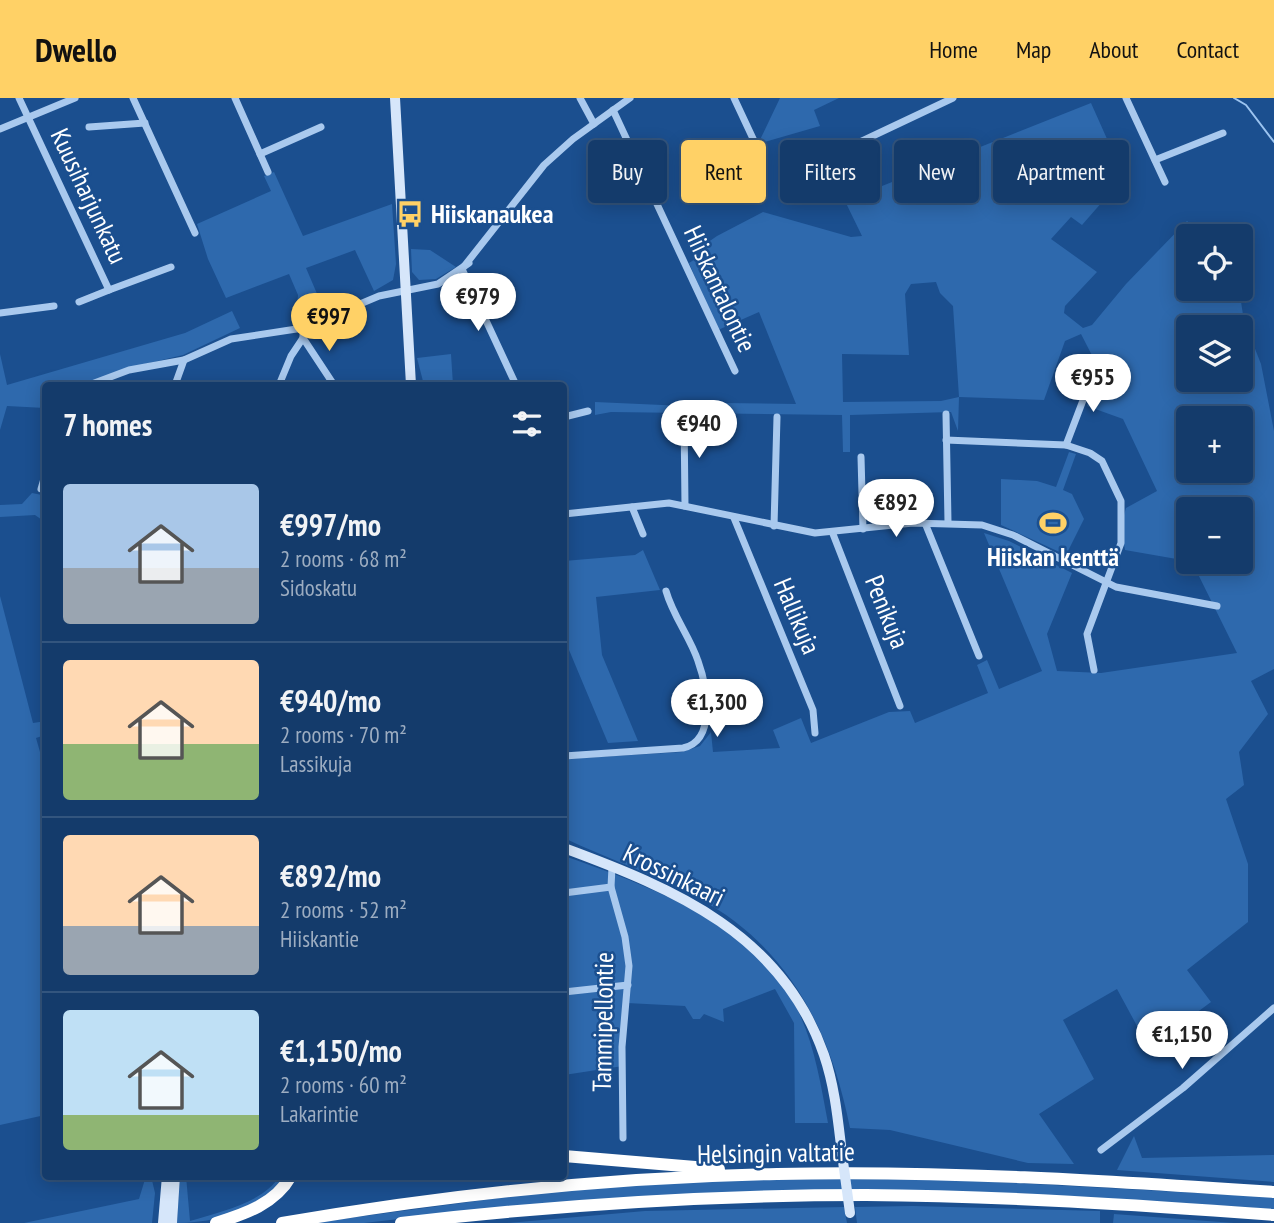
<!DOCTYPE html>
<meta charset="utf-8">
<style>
:root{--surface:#143b6b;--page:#214673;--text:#f1f3f6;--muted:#9dadc1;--line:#33557e;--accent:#ffd166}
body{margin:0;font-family:"PT Sans Narrow",sans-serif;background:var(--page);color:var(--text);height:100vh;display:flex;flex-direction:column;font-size:26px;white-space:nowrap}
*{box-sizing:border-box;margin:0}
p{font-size:23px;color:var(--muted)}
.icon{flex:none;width:38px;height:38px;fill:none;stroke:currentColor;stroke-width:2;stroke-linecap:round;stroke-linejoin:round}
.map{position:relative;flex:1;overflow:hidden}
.panel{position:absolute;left:42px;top:284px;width:525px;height:798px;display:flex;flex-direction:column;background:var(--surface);border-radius:7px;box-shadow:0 4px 18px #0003,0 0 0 2px var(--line)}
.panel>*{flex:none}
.banner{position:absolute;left:588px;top:42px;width:581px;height:63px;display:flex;gap:14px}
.tools{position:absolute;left:1176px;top:126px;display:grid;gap:14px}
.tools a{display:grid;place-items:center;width:77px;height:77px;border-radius:7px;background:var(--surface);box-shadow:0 4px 18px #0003,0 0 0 2px var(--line);font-size:35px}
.price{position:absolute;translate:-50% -60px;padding:0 16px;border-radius:24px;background:#fff;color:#222;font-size:23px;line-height:46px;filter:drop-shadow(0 2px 4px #0008)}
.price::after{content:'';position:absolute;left:50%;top:42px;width:21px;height:16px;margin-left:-10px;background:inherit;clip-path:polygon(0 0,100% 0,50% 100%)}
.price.current{background:var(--accent);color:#111}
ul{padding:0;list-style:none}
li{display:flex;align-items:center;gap:21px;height:175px;padding:0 21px}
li+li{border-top:2px solid var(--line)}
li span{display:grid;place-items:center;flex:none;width:196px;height:140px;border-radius:7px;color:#555}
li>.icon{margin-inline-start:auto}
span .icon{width:84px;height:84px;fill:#fffc;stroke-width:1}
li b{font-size:30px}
h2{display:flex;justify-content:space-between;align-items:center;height:84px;padding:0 21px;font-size:30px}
.tag{padding:0 24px;border-radius:7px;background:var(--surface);box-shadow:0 4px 18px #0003,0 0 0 2px var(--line);font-size:24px;line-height:63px}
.tag.current{background:var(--accent);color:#111}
header{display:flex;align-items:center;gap:42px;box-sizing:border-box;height:98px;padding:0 35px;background:var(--accent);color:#111}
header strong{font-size:33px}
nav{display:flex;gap:38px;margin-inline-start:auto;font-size:24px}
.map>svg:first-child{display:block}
.green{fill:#2e69ad;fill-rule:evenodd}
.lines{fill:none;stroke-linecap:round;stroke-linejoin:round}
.stream{stroke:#9cc4f0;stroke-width:2}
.street{stroke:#a9c9ee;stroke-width:7}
.secondary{stroke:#d6e6fa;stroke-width:10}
.highway{stroke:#fff;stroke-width:12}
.secondary-bridge{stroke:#d6e6fa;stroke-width:10}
.labels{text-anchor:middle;stroke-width:5;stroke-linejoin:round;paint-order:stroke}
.street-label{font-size:26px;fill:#fff;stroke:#1b4f8f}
.poi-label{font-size:26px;font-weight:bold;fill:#fff;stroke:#1b4f8f;text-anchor:start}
</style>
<header>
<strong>Dwello</strong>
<nav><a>Home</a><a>Map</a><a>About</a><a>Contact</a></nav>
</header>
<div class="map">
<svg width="1274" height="1125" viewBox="0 0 1274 1125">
<rect width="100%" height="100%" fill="#1b4f8f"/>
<g class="green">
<path d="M780 0H839L814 12 820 28 758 46Z"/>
<path d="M1091 5 1124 79 1082 127 1071 119 1051 141 1097 174 1065 208 1064 215 1083 230 1092 227 1126 186 1187 123 1196 131 1219 138H1188V191H1239L1244 223 1261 266 1274 333V571L1251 583 1268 616 1239 654 1244 687 1226 701 1248 766V824L1187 872 1211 904 1149 950 1117 891 1063 922 1094 981 1039 1016 1074 1066 1028 1065 890 1032 850 1030C831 934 790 850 700 801 657 777 608 761 564 740V661L682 654 700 648 711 634 713 654 780 650 773 632 801 620 811 645 889 614 910 613 915 625 988 595 977 567 987 562 999 591 1042 573 984 435 1009 443 1072 475 1047 536 1057 573 1101 575 1237 555 1192 464H1241V411H1188V463L1125 452 1121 428 1126 410 1157 393 1123 321 1087 308 1100 273 1081 236 1065 243 1044 302 959 299 958 333 951 314 850 317V354H843L842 317 611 314 595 317V304L707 309 721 305 796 306 759 214 718 232 689 165 700 158 704 147 717 138 763 114 851 139 862 138 824 60 856 45 865 54 882 88ZM936 184 940 195 953 208 959 299 941 303 843 304 842 256 909 257 905 196 911 186ZM1188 229H1241V282H1188ZM1188 320H1241V373H1188Z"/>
<path d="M274 74 303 138 392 106 396 166 393 182 374 193 355 152 306 170 324 212 296 225 298 197 289 176 226 200 208 161 197 126 271 93 264 78Z"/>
<path d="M411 151 430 152 456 169 436 181 419 182 412 174Z"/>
<path d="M232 213 240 230 183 257 145 266 83 287H46L45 310 7 308 0 332V256L7 287 185 235Z"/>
<path d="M451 256 453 287H424L417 260Z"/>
<path d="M1069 354 1076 356 1063 392 1072 396 1084 421 1066 457 1001 427V381L1037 383 1056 389Z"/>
<path d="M32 395 42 397 45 424 35 417 0 419V407L22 406Z"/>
<path d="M643 452 660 492 596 499 602 557 638 643 608 645 564 540V463L635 457Z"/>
<path d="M0 498 33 625 46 623 45 637 36 640 46 675 45 1017 0 1027Z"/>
<path d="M564 758C643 785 743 823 790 898 813 936 820 982 828 1025H795L794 925 775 891 723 911 724 924 704 916 700 921H693L685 908 627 905 623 968 564 977Z"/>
<path d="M1134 1038 1142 1060 1274 1057V1084L1117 1072Z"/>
<path d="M146 1078H151L155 1095 152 1125H24L139 1101Z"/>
<path d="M180 1078H186L190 1123C221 1113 261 1106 280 1078H287C263 1112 216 1125 177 1125Z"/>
<path d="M904 1079 1274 1099V1111L1016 1095 469 1113 364 1125H312L550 1093 709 1083Z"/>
<path d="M912 1108 1100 1113V1125H857L855 1109Z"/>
<path d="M844 1109 847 1125H507L645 1113Z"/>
<path d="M1114 1116 1234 1125H1113Z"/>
</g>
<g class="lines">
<path class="stream" d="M1234 0 1246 7 1274 44"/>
<g class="street">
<path d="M19 0 109 192 171 169"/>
<path d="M133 0 195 135"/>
<path d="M235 0 268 74"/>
<path d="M580 0 594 26"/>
<path d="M734 0 756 47"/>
<path d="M1126 0 1165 84"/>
<path d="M613 12 735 273"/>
<path d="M89 29 145 25"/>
<path d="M0 31 75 0"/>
<path d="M843 52 953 0"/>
<path d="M260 56 321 29"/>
<path d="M1155 62 1223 35"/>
<path d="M79 204 109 192"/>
<path d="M0 215 54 208"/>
<path d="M303 230V240L334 287"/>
<path d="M89 287 129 272 184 262 231 241 303 230 379 198 438 186 469 165"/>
<path d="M175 287 184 262"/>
<path d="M279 287 291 258 303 240"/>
<path d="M516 287 462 171 544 67 573 41 630 0"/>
<path d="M684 316 685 408"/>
<path d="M946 316 948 424"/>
<path d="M564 319 588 313"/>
<path d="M946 342 1066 347 1090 355 1102 363 1121 403V445L1087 536 1094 572"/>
<path d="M1066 347 1093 276"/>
<path d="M861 359 863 431"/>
<path d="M41 391 46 374"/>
<path d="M632 409 643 436"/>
<path d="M564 416 669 405 815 435 913 425 982 427 1013 437 1116 489 1217 508"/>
<path d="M734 420 813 612 815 635"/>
<path d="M925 425 979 558"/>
<path d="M774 428 777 319"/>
<path d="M833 436 900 608"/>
<path d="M564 658 683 650C717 643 707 588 698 563 690 539 673 518 666 493"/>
<path d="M612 769 611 789 625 839 629 868 622 949 623 1040"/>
<path d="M564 795 611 789"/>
<path d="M564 894 628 887"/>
<path d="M1101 1052 1183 990 1274 910"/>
</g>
<g class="secondary">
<path d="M395 0 411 287"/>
<path d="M564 750C675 791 782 836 824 957 835 989 838 1023 842 1056"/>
<path d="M163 1125 167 1078"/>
<path d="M172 1125 175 1078"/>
</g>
<g class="highway">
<path d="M564 1058 719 1071"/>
<path d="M216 1125C245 1116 275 1106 291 1078"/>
<path d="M282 1125C445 1097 611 1079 777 1076 943 1072 1108 1083 1274 1094"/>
<path d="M401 1125C555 1107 711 1097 866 1097 1002 1098 1138 1107 1274 1117"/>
</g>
<path class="secondary-bridge" d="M842 1056 850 1115"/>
</g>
<defs>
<symbol id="bus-bare" viewBox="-9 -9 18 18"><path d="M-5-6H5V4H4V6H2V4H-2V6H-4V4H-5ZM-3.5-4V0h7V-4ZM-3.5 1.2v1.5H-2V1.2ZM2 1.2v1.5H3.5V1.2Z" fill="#ffd166" stroke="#1b4f8f" stroke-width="2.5" paint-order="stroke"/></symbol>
<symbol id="stadium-bare" viewBox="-9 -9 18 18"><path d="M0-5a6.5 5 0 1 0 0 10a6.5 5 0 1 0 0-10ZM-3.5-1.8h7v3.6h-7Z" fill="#ffd166" stroke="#1b4f8f" stroke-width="2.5" paint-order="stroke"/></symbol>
</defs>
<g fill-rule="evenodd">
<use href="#bus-bare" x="391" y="97" width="38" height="38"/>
<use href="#stadium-bare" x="1034" y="406" width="38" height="38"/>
</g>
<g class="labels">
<g class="street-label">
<text transform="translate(89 98) rotate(65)" y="9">Kuusiharjunkatu</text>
<text transform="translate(720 191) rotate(65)" y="9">Hiiskantalontie</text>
<text transform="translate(887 514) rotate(68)" y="9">Penikuja</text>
<text transform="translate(797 518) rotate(67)" y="9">Hallikuja</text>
<text transform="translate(674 777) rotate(26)" y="9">Krossinkaari</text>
<text transform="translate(603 924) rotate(-89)" y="9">Tammipellontie</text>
<text transform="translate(776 1055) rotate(-1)" y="9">Helsingin valtatie</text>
</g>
<g class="poi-label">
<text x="431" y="125">Hiiskanaukea</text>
<text x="1053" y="468" text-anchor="middle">Hiiskan kenttä</text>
</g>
</g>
</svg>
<div class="tools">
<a><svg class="icon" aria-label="locate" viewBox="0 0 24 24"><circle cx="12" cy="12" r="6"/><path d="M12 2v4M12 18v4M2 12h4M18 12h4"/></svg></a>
<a><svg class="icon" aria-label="layers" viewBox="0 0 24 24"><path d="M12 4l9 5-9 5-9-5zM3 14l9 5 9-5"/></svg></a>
<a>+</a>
<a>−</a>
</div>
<b class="price" style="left:478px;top:235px">€979</b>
<b class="price current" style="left:329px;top:255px">€997</b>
<b class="price" style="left:1093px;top:316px">€955</b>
<b class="price" style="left:699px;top:362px">€940</b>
<b class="price" style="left:896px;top:441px">€892</b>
<b class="price" style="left:717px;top:641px">€1,300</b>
<b class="price" style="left:1182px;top:973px">€1,150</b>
<div class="banner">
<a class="tag">Buy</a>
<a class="tag current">Rent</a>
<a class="tag">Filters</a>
<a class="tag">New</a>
<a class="tag">Apartment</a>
</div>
<section class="panel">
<h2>7 homes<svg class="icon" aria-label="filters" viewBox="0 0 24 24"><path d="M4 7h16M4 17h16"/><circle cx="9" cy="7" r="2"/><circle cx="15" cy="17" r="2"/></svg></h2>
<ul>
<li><span style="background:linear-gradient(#a9c7e8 60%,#9aa5b1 0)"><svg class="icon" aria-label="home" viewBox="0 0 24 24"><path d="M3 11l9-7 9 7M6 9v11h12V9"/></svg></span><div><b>€997/mo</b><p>2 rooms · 68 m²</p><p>Sidoskatu</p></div></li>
<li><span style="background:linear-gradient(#ffd9b3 60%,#8fb573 0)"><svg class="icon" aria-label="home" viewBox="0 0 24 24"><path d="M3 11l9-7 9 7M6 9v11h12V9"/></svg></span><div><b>€940/mo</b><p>2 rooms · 70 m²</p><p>Lassikuja</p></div></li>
<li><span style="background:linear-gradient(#ffd9b3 65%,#9aa5b1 0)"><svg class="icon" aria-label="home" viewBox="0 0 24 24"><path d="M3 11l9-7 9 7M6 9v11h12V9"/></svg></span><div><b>€892/mo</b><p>2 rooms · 52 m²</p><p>Hiiskantie</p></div></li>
<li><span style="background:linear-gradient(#bfe0f5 75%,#8fb573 0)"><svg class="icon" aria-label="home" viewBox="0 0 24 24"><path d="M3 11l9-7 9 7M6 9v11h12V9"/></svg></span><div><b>€1,150/mo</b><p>2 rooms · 60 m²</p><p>Lakarintie</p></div></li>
</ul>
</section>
</div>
